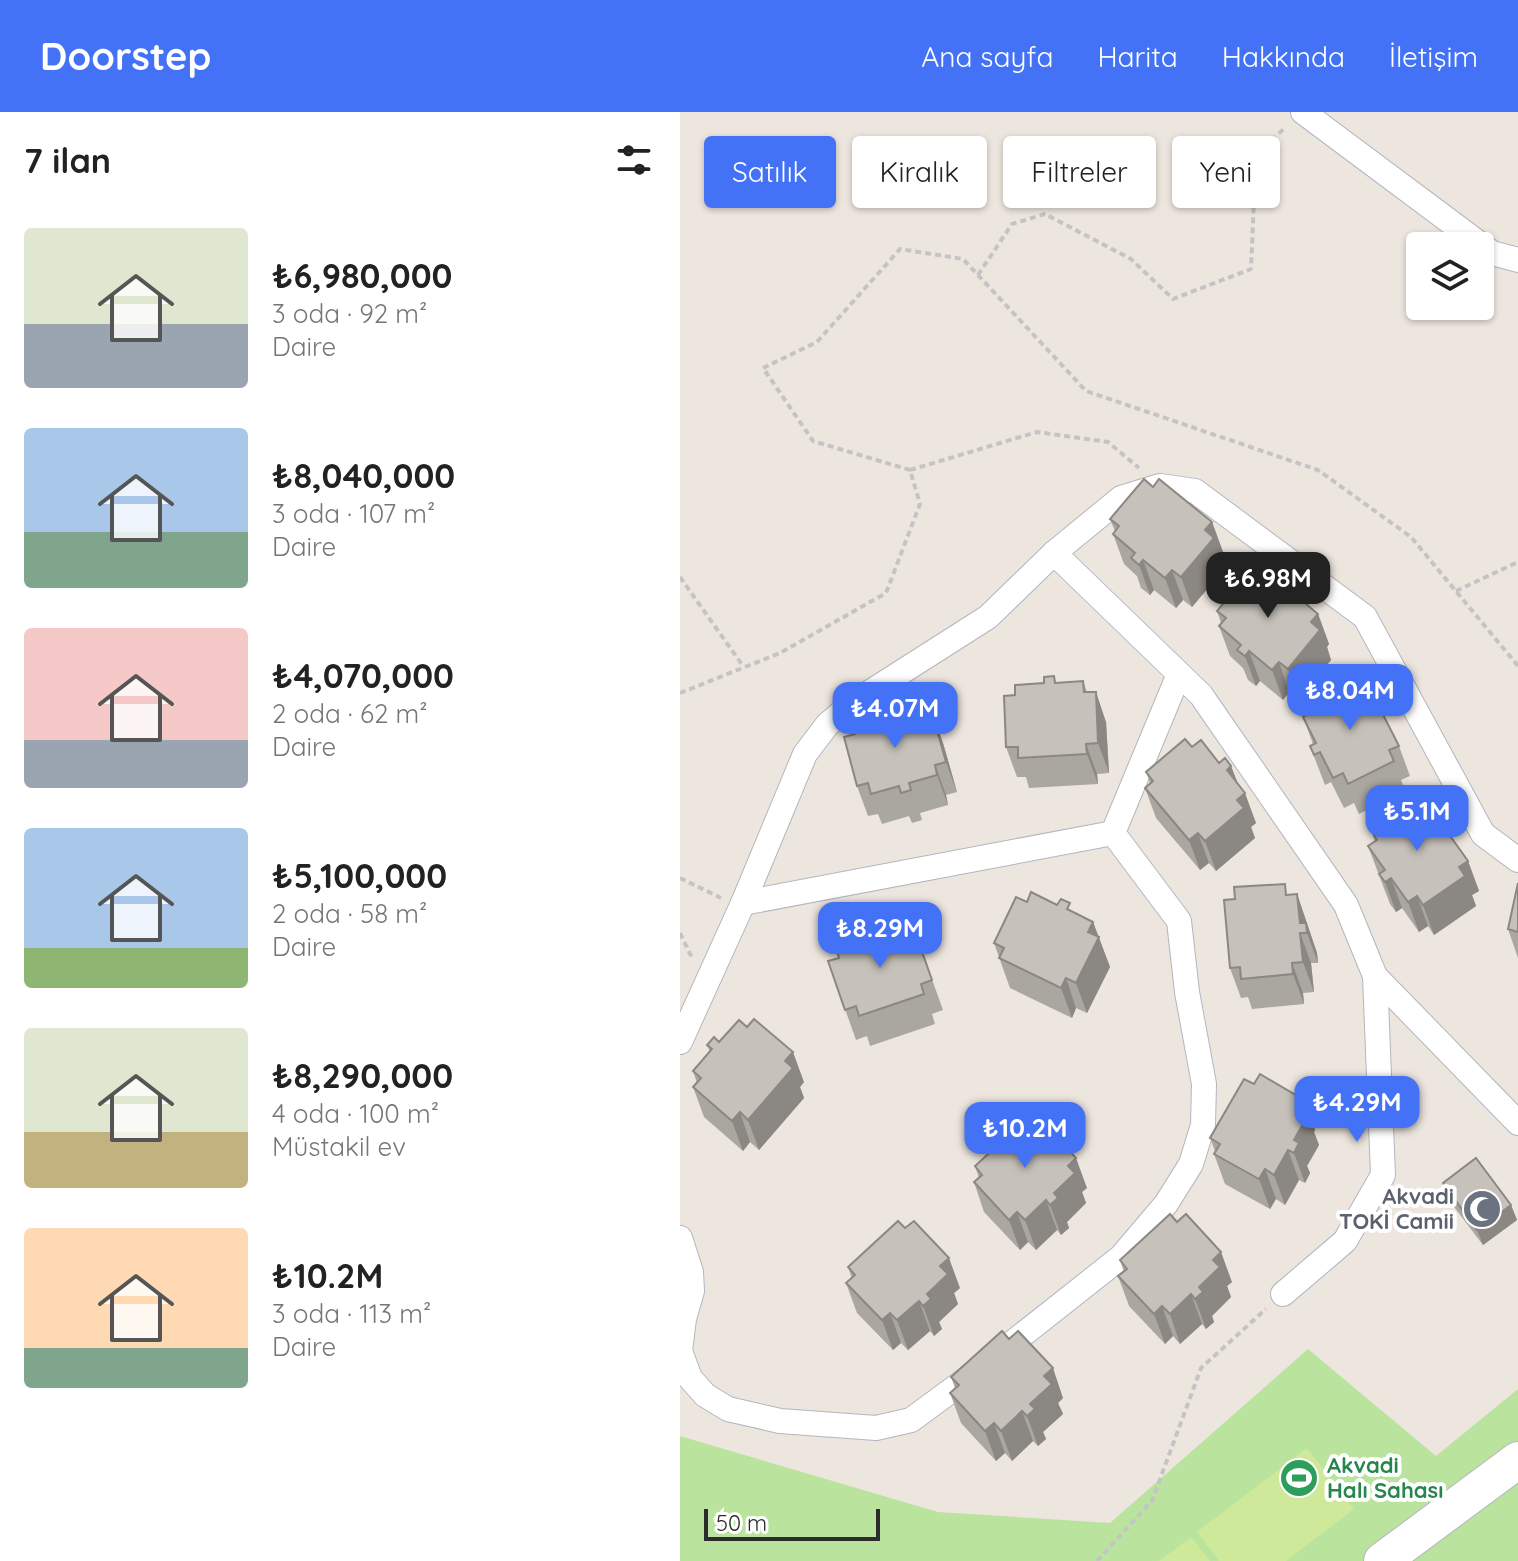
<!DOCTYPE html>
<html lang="tr">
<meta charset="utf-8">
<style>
:root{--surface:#fff;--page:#f6f6f6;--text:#222;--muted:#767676;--accent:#4372f6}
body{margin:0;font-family:Quicksand,sans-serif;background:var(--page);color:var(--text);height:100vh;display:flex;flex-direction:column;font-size:30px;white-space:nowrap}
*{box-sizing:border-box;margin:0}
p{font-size:26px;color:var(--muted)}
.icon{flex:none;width:44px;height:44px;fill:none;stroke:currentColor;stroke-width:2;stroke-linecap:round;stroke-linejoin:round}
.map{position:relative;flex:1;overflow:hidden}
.panel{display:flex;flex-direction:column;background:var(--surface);width:680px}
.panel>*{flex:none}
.hud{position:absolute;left:24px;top:24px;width:694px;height:72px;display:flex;gap:16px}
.controls{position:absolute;left:726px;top:120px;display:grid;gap:16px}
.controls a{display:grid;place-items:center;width:88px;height:88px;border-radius:8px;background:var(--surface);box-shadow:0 2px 6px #0004;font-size:40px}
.scale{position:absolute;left:24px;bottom:20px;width:176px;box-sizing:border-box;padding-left:8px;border:4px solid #2c2c2c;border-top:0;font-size:22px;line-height:28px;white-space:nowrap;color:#2c2c2c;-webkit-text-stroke:6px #fff;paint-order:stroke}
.price{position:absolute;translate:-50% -68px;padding:0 18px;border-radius:16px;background:var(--accent);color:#fff;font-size:26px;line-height:52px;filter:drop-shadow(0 2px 4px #0008)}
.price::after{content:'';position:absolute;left:50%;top:48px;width:24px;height:18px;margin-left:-12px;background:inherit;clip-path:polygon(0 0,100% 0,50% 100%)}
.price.active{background:#222;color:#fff}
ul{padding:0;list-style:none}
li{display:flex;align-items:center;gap:24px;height:200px;padding:0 24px}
li span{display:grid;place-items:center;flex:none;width:224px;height:160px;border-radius:8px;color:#555}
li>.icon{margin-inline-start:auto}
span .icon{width:96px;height:96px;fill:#fffc;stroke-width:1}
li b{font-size:34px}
h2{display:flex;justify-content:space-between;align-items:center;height:96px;padding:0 24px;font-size:34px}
.tag{padding:0 28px;border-radius:8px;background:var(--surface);box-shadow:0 2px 6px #0004;font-size:28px;line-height:72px}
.tag.active{background:var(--accent);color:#fff}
header{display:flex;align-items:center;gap:48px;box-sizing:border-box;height:112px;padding:0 40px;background:var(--accent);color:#fff}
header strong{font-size:38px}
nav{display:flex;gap:44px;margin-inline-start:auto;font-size:28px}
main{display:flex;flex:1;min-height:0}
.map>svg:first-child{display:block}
.green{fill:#bae39d}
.pitch{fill:#cde999}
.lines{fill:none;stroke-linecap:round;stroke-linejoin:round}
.minor-casing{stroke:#b2b6bf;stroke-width:26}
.secondary-casing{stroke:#b2b6bf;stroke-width:38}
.path{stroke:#c4c4c4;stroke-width:4;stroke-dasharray:6 4;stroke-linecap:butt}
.minor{stroke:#fff;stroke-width:24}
.secondary{stroke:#fff;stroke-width:36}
.wall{fill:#aaa6a0}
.shaded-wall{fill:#8b8782}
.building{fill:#c6c1ba;stroke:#8b8782;stroke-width:2}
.labels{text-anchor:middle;stroke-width:8;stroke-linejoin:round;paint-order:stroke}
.worship-label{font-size:22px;font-weight:bold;fill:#5b616d;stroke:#fff;text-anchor:end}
.leisure-label{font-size:22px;font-weight:bold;fill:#27864d;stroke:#fff;text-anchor:start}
</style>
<header>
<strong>Doorstep</strong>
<nav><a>Ana sayfa</a><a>Harita</a><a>Hakkında</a><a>İletişim</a></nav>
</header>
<main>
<section class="panel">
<h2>7 ilan<svg class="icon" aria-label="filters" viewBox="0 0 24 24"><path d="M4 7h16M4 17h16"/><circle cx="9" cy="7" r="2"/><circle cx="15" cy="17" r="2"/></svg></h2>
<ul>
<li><span style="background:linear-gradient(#dfe7d0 60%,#9aa5b1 0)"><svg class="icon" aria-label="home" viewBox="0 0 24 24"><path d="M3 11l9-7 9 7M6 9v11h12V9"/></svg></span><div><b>₺6,980,000</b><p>3 oda · 92 m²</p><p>Daire</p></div></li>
<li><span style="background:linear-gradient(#a9c7e8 65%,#7fa58c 0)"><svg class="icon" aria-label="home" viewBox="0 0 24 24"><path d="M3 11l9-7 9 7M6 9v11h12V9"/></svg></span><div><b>₺8,040,000</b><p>3 oda · 107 m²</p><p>Daire</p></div></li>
<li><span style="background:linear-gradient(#f6c9c9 70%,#9aa5b1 0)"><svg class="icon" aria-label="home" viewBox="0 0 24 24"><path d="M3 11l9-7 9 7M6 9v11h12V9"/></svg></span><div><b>₺4,070,000</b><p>2 oda · 62 m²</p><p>Daire</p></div></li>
<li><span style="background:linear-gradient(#a9c7e8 75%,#8fb573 0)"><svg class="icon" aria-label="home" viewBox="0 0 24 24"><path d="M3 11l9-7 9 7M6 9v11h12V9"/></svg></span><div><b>₺5,100,000</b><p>2 oda · 58 m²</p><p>Daire</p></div></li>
<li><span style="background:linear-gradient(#dfe7d0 65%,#c2b280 0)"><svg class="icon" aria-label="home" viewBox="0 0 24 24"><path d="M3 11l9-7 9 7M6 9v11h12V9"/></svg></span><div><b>₺8,290,000</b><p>4 oda · 100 m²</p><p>Müstakil ev</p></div></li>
<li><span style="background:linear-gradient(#ffd9b3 75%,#7fa58c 0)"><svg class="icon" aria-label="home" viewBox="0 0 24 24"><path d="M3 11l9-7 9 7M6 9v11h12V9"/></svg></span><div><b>₺10.2M</b><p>3 oda · 113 m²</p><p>Daire</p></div></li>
</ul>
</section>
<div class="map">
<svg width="838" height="1449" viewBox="0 0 838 1449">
<rect width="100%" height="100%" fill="#ede6df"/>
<path class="green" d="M628 1237 756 1344 838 1277V1449H0V1324L258 1400 430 1411Z"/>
<g class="pitch">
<path d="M627 1336 674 1397 606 1449H539L517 1420Z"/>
<path d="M511 1425 530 1449H479Z"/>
</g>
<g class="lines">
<defs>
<g id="minor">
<path d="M623 0 812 141 838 148"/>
<path d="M374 441 521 583 666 793 695 864 703 1063 665 1129 603 1182"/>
<path d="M433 721 499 562"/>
<path d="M63 791 433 721"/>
<path d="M695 864 838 1011"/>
<path d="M0 930 63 791 125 642 147 613 173 591 308 505 374 441 441 386 480 374 515 379 685 505 803 722 838 748"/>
<path d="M0 1126 11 1160 12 1179 4 1207 0 1239 10 1266 25 1283 48 1297 100 1309 196 1316 231 1308 284 1269 441 1145 486 1092 511 1052 523 1013 524 972 507 880 499 809 433 721"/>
</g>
<path id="secondary" d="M702 1449 838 1348"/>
</defs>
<use href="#minor" class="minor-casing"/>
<use href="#secondary" class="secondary-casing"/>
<g class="path">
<path d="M298 163 332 112 365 102 451 147 493 187 571 157 576 42 606 15"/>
<path d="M230 358 357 320 428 330 459 356"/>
<path d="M0 465 63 554"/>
<path d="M776 479 838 450"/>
<path d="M0 581 100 541 206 481 240 392 230 358 133 329 83 256 137 230 220 137 283 147 406 279 638 358 731 425 838 554"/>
<path d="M0 766 41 786"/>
<path d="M0 821 13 848"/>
<path d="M417 1449 472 1389 521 1256 586 1197"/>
</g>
<use href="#minor" class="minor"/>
<use href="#secondary" class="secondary"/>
</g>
<g class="wall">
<path d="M473 375 532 410 543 440 540 443 545 456 512 495 503 488 496 496 474 478 470 483 461 476 457 464 444 452 433 422 435 419 430 407Z"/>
<path d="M579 466 638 502 649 532 647 535 651 548 618 587 609 580 603 588 580 569 576 574 568 568 563 556 550 544 539 514 541 511 537 499Z"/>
<path d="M374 564 376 571 403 569 407 580 426 610 429 661 417 662 418 672 349 676 346 665H337L326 635 364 571Z"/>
<path d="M679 577 719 634 730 664 721 668 725 679 679 702 674 691 664 696 651 670 645 673 630 634 633 632 623 605 631 601 627 590Z"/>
<path d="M252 601 263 631 277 680 266 683 268 693 240 701 242 708 232 711 229 704 202 712 198 702 188 704 177 674 242 604Z"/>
<path d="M512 635 539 651 551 654 558 672 576 711 571 715 575 726 536 759 529 751 520 758 476 706 465 676 470 671 466 660Z"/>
<path d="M740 699 788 749 799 779 792 783 796 794 754 823 748 814 739 820 722 796 716 800 710 792 688 734 695 730 691 718Z"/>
<path d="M838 771V846L828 817Z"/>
<path d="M617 782 637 841 638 851H631L634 880 623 881 624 892 572 897 568 885 561 886 550 856 555 787Z"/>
<path d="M347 790 393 800 413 810 430 855 407 901 396 896 392 906 330 876 314 831Z"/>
<path d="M235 820 263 898 252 902 255 912 190 934 187 924 176 928 148 849 159 846 193 823H224Z"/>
<path d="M39 930 124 970 120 975 124 986 79 1038 70 1030 63 1039 24 1005 13 975 17 971 13 959 30 940 27 933Z"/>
<path d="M574 972 624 988 635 1018 634 1020 639 1033 627 1054 630 1061 625 1071 619 1068 605 1093 596 1087 590 1097 545 1072 534 1042 535 1039 530 1026Z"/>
<path d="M295 1054 407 1076 402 1080 406 1091 387 1110 389 1116 381 1123 377 1118 356 1138 348 1130 340 1138 304 1100 294 1070 299 1066Z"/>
<path d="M763 1071 831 1093 837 1108 803 1133 768 1087Z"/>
<path d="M440 1148 552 1170 547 1174 551 1185 532 1204 534 1210 526 1217 522 1212 500 1232 493 1224 485 1232 449 1194 438 1164 444 1160Z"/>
<path d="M168 1155 280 1176 274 1181 278 1192 259 1210 262 1217 254 1224 250 1219 228 1238 221 1231 213 1238 177 1201 166 1171 172 1166Z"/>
<path d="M271 1265 383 1286 378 1291 383 1302 363 1320 366 1327 358 1334 353 1329 332 1349 325 1341 316 1349 281 1311 270 1281 275 1276Z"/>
</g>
<g class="shaded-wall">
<path d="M532 410 543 440 540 443 545 456 512 495 501 465 525 418Z"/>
<path d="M463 448 474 478 470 483 459 453Z"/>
<path d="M492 458 503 488 496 496 485 466Z"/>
<path d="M638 502 649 532 647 535 651 548 618 587 608 557 631 510Z"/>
<path d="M569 539 580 569 576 574 565 544Z"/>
<path d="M599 550 609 580 603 588 592 558Z"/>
<path d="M416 580 426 610 429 661 418 631Z"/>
<path d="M252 601 263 631 277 680 266 650Z"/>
<path d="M406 632 417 662 418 672 407 642Z"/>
<path d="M255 653 266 683 268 693 257 663Z"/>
<path d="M551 654 562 683 565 681 576 711 571 715 575 726 536 759 525 729 547 658Z"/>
<path d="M518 721 529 751 520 758 509 728Z"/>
<path d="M788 749 799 779 792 783 796 794 754 823 743 793 779 755Z"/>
<path d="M711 766 722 796 716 800 705 770Z"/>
<path d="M617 782 637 841 638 851 627 821 620 811Z"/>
<path d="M737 784 748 814 739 820 728 790Z"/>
<path d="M413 810 430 855 407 901 396 871 408 820Z"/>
<path d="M620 821 631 851 634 880 623 850Z"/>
<path d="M612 851 623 881 624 892 613 862Z"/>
<path d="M386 866 396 896 392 906 381 876Z"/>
<path d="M113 940 124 970 120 975 124 986 79 1038 68 1008 105 949Z"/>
<path d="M624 988 635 1018 634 1020 639 1033 627 1054 630 1061 625 1071 614 1041V1028L619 998Z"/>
<path d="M60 1000 70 1030 63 1039 52 1009Z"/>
<path d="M608 1038 619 1068 605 1093 594 1063Z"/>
<path d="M396 1046 407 1076 402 1080 406 1091 387 1110 389 1116 381 1123 370 1093 374 1081 388 1054Z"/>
<path d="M585 1057 596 1087 590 1097 579 1067Z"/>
<path d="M366 1088 377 1118 356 1138 345 1108Z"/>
<path d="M831 1093 837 1108 803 1133 797 1118Z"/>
<path d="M337 1100 348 1130 340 1138 329 1108Z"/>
<path d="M541 1140 552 1170 547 1174 551 1185 532 1204 534 1210 526 1217 515 1187 519 1175 533 1148Z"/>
<path d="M269 1146 280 1176 274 1181 278 1192 259 1210 262 1217 254 1224 243 1194 247 1182 260 1154Z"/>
<path d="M511 1182 522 1212 500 1232 490 1202Z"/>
<path d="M239 1189 250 1219 228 1238 217 1208Z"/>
<path d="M482 1194 493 1224 485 1232 474 1202Z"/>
<path d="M210 1201 221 1231 213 1238 202 1208Z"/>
<path d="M373 1256 383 1286 378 1291 383 1302 363 1320 366 1327 358 1334 347 1304 350 1292 364 1264Z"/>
<path d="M342 1299 353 1329 332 1349 321 1319Z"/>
<path d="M314 1311 325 1341 316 1349 305 1319Z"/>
</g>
<g class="building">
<path d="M464 367 473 375 479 367 532 410 525 418 534 426 501 465 492 458 485 466 463 448 459 453 451 446 455 441 433 422 439 414 430 407Z"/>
<path d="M586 458 638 502 631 510 640 518 608 557 599 550 592 558 569 539 565 544 557 538 561 533 539 514 546 506 537 499 570 459 579 466Z"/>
<path d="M374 564 375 571 403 569 404 580H416L418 631 406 632 407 642 338 646V635H326L324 584 335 583V573L364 571V565Z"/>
<path d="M673 567 679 577 688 573 719 634 709 638 714 649 668 672 663 661 653 666 640 640 634 643 630 634 636 631 623 605 633 600 627 590Z"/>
<path d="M238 593 241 604 252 601 266 650 255 653 257 663 229 671 231 678 221 681 219 674 191 682 188 671 177 674 164 625 175 622 172 612Z"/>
<path d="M505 627 512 635 521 628 539 651 545 646 551 654 547 658 565 681 557 688 564 696 525 729 518 721 509 728 465 676 473 669 466 660Z"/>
<path d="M733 689 740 699 748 693 788 749 779 755 785 764 743 793 737 784 728 790 711 766 705 770 699 762 705 758 688 734 697 728 691 718Z"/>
<path d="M838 771V820L828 817Z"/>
<path d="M605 772 606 783 617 782 620 811H626L627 821H620L623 850 612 851 613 862 561 867 560 855 550 856 544 788 555 787 554 775Z"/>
<path d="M351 780 377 793 381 787 390 791 387 797 413 810 408 820 419 825 396 871 386 866 381 876 319 846 324 836 314 831 336 785 347 790Z"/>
<path d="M221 813 224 823 235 820 252 868 241 872 244 882 179 904 176 894 165 898 148 849 159 846 156 835 183 826 181 820 191 816 193 823Z"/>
<path d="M74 907 113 940 105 949 113 956 68 1008 60 1000 52 1009 13 975 21 966 13 959 32 937 27 933 34 925 39 930 59 908 67 915Z"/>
<path d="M580 962 624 988 619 998 628 1003 614 1028 619 1031 614 1041 608 1038 594 1063 585 1057 579 1067 534 1042 540 1032 530 1026 564 967 574 972Z"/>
<path d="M345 1008 352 1016 361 1008 396 1046 388 1054 395 1061 374 1081 378 1086 370 1093 366 1088 345 1108 337 1100 329 1108 294 1070 302 1063 295 1054Z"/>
<path d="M796 1046 831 1093 797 1118 763 1071Z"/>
<path d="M490 1102 497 1110 506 1102 541 1140 533 1148 540 1155 519 1175 523 1180 515 1187 511 1182 490 1202 482 1194 474 1202 438 1164 447 1157 440 1148Z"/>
<path d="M218 1109 225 1116 234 1109 269 1146 260 1154 268 1162 247 1182 251 1187 243 1194 239 1189 217 1208 210 1201 202 1208 166 1171 175 1163 168 1155Z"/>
<path d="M322 1219 329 1227 338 1219 373 1256 364 1264 372 1272 350 1292 355 1297 347 1304 342 1299 321 1319 314 1311 305 1319 270 1281 279 1273 271 1265Z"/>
</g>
<defs>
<symbol id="mosque-disc" viewBox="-11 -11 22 22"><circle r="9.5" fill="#6b7280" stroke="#fff"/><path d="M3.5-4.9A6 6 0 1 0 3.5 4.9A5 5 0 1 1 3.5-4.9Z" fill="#fff"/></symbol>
<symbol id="stadium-disc" viewBox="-11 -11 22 22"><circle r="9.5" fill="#2e9e5b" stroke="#fff"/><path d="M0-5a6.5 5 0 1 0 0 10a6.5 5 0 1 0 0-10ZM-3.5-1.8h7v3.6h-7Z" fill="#fff"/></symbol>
</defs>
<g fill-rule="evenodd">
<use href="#mosque-disc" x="780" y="1075" width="44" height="44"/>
<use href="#stadium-disc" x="597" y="1344" width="44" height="44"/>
</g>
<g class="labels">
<g class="worship-label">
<text x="774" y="1092">Akvadi<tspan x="774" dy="25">TOKİ Camii</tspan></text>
</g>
<g class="leisure-label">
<text x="647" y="1361">Akvadi<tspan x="647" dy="25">Halı Sahası</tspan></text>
</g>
</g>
</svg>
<div class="controls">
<a><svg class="icon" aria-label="layers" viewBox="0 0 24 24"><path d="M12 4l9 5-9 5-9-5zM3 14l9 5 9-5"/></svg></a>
</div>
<div class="scale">50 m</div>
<b class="price active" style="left:588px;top:508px">₺6.98M</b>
<b class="price" style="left:670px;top:620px">₺8.04M</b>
<b class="price" style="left:215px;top:638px">₺4.07M</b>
<b class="price" style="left:737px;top:741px">₺5.1M</b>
<b class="price" style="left:200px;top:858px">₺8.29M</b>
<b class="price" style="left:677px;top:1032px">₺4.29M</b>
<b class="price" style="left:345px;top:1058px">₺10.2M</b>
<div class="hud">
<a class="tag active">Satılık</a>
<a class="tag">Kiralık</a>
<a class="tag">Filtreler</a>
<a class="tag">Yeni</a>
</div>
</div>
</main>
